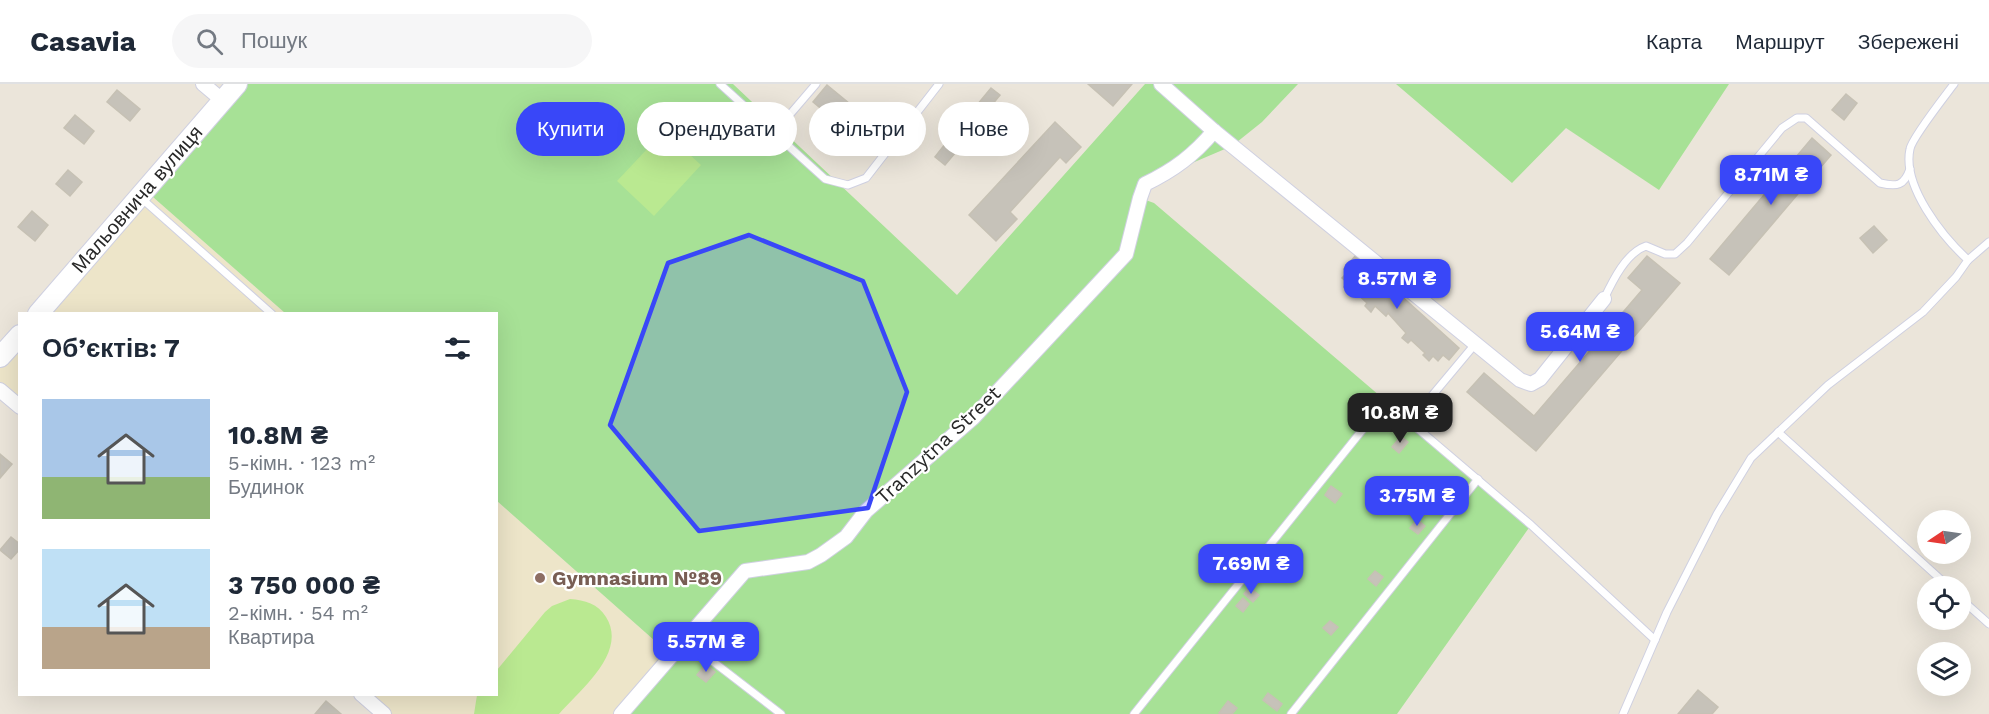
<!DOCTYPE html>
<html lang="uk">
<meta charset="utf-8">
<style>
:root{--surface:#fff;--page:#f6f6f7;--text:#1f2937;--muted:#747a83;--line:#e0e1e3;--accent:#3947f8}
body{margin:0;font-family:"Work Sans",sans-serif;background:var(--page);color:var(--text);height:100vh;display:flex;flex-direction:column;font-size:22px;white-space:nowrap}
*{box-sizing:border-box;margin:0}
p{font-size:20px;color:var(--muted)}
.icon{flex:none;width:33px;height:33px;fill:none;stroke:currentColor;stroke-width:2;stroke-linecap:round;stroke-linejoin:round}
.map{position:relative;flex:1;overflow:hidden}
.panel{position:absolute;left:18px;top:228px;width:480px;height:384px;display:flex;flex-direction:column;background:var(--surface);border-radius:0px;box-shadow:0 6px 24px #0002}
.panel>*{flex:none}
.banner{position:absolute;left:516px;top:18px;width:570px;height:54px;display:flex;gap:12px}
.needle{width:39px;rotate:257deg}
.controls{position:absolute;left:1917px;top:426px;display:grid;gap:12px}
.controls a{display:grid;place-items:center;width:54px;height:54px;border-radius:50%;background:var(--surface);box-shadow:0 6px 24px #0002;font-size:30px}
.price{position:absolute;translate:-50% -51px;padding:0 14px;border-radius:12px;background:var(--accent);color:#fff;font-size:20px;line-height:39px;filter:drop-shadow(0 2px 3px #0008)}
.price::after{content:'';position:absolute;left:50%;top:36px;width:18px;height:14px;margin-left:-9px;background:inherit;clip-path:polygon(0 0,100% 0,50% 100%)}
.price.on{background:#222;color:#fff}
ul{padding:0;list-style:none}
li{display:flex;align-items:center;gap:18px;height:150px;padding:0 24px}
li span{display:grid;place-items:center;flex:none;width:168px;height:120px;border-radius:0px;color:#555}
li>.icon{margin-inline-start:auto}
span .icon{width:72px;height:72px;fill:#fffc;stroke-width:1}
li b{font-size:26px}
h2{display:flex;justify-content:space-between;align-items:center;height:72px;padding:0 24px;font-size:26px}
.pill{padding:0 21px;border-radius:27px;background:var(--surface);box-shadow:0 6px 24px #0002;font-size:21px;line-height:54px}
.pill.on{background:var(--accent);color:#fff}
header{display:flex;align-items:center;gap:36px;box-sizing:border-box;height:84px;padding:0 30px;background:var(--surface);border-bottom:2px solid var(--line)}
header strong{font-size:28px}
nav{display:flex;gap:33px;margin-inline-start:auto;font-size:21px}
.search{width:420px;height:54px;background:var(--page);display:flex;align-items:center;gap:15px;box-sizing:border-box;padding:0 21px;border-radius:33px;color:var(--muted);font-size:22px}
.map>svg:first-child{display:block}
.education{fill:#ede5c9}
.green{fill:#a7e196}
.pitch{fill:#bae991}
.building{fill:#c6c2b9;stroke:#c6c1b4;stroke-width:1.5}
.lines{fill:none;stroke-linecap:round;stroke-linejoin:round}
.lane-casing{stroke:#cfd0e1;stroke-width:9}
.street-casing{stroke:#cfd0e1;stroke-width:16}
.secondary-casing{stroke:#cfd0e1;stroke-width:22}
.lane{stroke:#fff;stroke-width:7}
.street{stroke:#fff;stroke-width:14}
.secondary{stroke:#fff;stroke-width:20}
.marked{fill:#3947f8;fill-opacity:0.2;stroke:#3947f8;stroke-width:4.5;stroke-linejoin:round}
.education-dot{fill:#8d6e63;stroke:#fff;stroke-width:2}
.labels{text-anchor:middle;stroke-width:4.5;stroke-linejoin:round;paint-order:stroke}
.street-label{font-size:20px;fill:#282828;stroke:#fff}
.education-label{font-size:20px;font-weight:bold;fill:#785e54;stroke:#fff;text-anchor:start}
</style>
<header>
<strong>Casavia</strong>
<div class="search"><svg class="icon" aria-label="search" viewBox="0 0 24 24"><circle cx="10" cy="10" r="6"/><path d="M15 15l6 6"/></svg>Пошук</div>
<nav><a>Карта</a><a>Маршрут</a><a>Збережені</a></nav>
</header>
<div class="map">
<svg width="1989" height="630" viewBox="0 0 1989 630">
<rect width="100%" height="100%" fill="#ebe5da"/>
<g class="education">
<path d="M145 106 285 229 38 230Z"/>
<path d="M19 250V323L0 306V273Z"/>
<path d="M497 417 672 572 621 630H384L361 611 496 610Z"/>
</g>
<g class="green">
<path d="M237 0H733L957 211 1145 0H1298L1262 38 1232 62 1164 91 1140 114 1154 119 1531 441 1397 630H621L672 572 497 417 496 230 285 229 145 106Z"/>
<path d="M1396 0H1729L1659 106 1566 44 1512 99Z"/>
</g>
<g class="pitch">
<path d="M664 47 701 81 654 132 617 97Z"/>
<path d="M570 515C585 516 598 520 606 533 628 568 581 605 559 630H474L477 611 496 610 497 586 545 528 552 522Z"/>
</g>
<g class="building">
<path d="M1088 0H1132L1113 22Z"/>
<path d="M827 1 883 47 868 64 813 18Z"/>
<path d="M991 4 1000 11 977 39 968 32Z"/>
<path d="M117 6 140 25 130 37 107 18Z"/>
<path d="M1846 10 1857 19 1844 36 1832 26Z"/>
<path d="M75 31 94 47 84 60 64 44Z"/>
<path d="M1055 38 1081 63 1066 79 1060 73 1010 128 1017 135 996 157 969 131Z"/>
<path d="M960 41 971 50 945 81 935 73Z"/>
<path d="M1812 54 1831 71 1729 191 1710 175Z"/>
<path d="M68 86 82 98 70 112 56 100Z"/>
<path d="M32 127 48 141 35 157 18 143Z"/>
<path d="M1874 142 1887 156 1873 169 1860 154Z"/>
<path d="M1356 171 1459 264 1449 276 1443 271 1438 277 1433 272 1429 277 1423 271 1425 269 1411 256 1408 259 1402 254 1406 249 1388 229 1386 232 1375 222 1371 228 1365 222 1367 219 1353 206 1350 209 1344 203 1348 199 1342 194 1347 189 1344 185Z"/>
<path d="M1647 172 1680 199 1536 367 1467 308 1484 289 1534 332 1642 206 1628 194Z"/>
<path d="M1401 352 1408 358 1399 369 1392 363Z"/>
<path d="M0 370 12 380 0 394Z"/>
<path d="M1331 402 1342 410 1335 419 1325 411Z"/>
<path d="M1417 435 1425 442 1418 450 1410 444Z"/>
<path d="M11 453 20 460V465L11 475 0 466Z"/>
<path d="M1375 487 1383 493 1376 502 1368 495Z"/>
<path d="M1249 503 1259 511 1253 518 1244 510Z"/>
<path d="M1243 514 1249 520 1243 528 1236 522Z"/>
<path d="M1330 537 1338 543 1331 551 1323 544Z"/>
<path d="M706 580 715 588 706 598 697 591Z"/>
<path d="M1698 606 1718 623 1712 630H1678Z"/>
<path d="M1268 609 1282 620 1277 627 1263 616Z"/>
<path d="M326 617 341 630H315Z"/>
<path d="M1228 617 1237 624 1232 630H1220L1219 629Z"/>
</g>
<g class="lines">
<defs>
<g id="lane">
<path d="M720 0 825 95 848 101 866 94 939 0"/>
<path d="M774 49 816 0"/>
<path d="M141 114 272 230"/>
<path d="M1968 176 1989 158"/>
<path d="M1604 215C1613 196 1626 169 1646 162L1665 170H1675L1687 159 1782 44 1797 34H1806L1880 99C1897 103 1904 102 1910 85"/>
<path d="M1476 259 1410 338 1531 441 1655 556"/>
<path d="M1778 348 1948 502"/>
<path d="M1960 514 1989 540"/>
<path d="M685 556 781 630"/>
<path d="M1134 630 1376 329"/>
<path d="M1291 630 1478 395"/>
<path d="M1623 630 1667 528 1717 430 1751 374 1828 301 1923 228 1956 193 1968 176C1942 152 1902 102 1910 65 1912 54 1945 12 1954 0"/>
</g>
<g id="street">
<path d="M203 0 222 16"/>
<path d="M1161 0 1214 47 1520 296 1531 300 1540 295 1604 215"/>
<path d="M0 306 20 323"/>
<path d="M361 610 384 630"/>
<path d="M621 630 745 487 808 478 821 471 846 453 866 427 973 334 1126 170 1140 114 1145 100C1174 86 1194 71 1214 47"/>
</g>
<g id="secondary">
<path d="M38 230 237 0"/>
<path d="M0 273 20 251"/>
</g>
</defs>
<use href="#lane" class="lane-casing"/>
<use href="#street" class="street-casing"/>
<use href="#secondary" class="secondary-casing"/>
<use href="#lane" class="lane"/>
<use href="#street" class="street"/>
<use href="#secondary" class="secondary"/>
</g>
<path class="marked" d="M749 151 863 197 907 308 868 424 699 447 610 341 668 179Z"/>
<circle class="education-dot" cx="540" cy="494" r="6"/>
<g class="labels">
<g class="street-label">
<text transform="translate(137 115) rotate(-49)" y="7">Мальовнича вулиця</text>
<text transform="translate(938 361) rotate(-43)" y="7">Tranzytna Street</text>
</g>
<g class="education-label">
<text x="552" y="501">Gymnasium №89</text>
</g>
</g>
</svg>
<div class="controls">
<a><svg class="needle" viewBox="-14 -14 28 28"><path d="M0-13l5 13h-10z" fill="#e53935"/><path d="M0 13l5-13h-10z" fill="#747a83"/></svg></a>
<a><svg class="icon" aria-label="locate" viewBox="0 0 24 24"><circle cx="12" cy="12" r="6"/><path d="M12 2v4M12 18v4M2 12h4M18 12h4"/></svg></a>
<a><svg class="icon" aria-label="layers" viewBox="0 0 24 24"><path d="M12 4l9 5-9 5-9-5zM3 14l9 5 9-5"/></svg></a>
</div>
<b class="price" style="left:1771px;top:122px">8.71M ₴</b>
<b class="price" style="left:1397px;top:226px">8.57M ₴</b>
<b class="price" style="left:1580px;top:279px">5.64M ₴</b>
<b class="price on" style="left:1400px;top:360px">10.8M ₴</b>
<b class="price" style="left:1417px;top:443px">3.75M ₴</b>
<b class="price" style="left:1251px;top:511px">7.69M ₴</b>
<b class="price" style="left:706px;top:589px">5.57M ₴</b>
<div class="banner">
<a class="pill on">Купити</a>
<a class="pill">Орендувати</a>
<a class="pill">Фільтри</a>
<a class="pill">Нове</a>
</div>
<section class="panel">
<h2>Об’єктів: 7<svg class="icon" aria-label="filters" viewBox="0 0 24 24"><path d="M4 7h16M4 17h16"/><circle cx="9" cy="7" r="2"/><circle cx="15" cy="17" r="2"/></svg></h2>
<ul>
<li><span style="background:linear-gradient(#a9c7e8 65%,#8fb573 0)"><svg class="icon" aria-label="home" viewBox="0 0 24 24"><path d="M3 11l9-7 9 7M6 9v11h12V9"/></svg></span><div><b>10.8M ₴</b><p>5-кімн. · 123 m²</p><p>Будинок</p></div></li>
<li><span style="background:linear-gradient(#bfe0f5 65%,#b9a48a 0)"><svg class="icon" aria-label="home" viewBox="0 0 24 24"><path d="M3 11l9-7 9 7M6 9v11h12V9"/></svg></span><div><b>3 750 000 ₴</b><p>2-кімн. · 54 m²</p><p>Квартира</p></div></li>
</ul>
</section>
</div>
